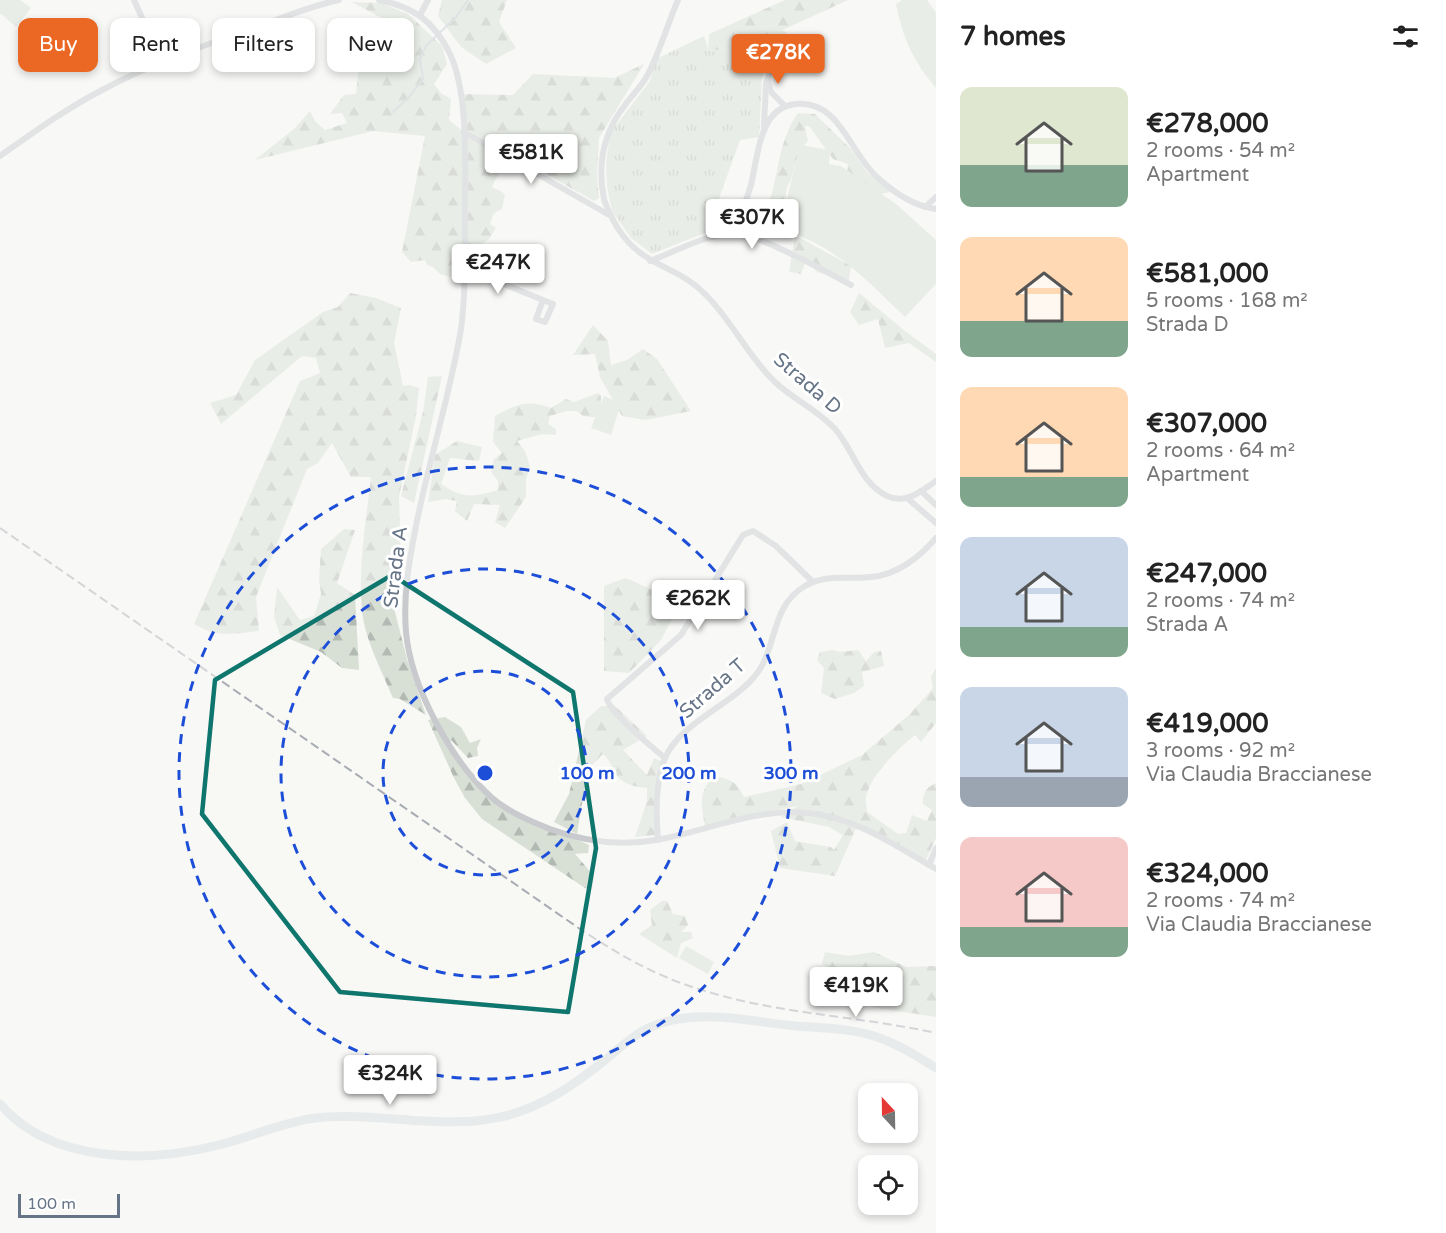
<!DOCTYPE html>
<meta charset="utf-8">
<style>
:root{--surface:#fff;--page:#f6f6f6;--text:#222;--muted:#767676;--accent:#ea6823}
body{margin:0;font-family:"Varela Round",sans-serif;background:var(--page);color:var(--text);height:100vh;display:flex;flex-direction:column;font-size:22px;white-space:nowrap}
*{box-sizing:border-box;margin:0}
p{font-size:20px;color:var(--muted)}
.icon{flex:none;width:33px;height:33px;fill:none;stroke:currentColor;stroke-width:2;stroke-linecap:round;stroke-linejoin:round}
.map{position:relative;flex:1;overflow:hidden}
.sheet{display:flex;flex-direction:column;background:var(--surface);width:510px}
.sheet>*{flex:none}
.hud{position:absolute;left:18px;top:18px;width:570px;height:54px;display:flex;gap:12px}
.needle{width:39px;rotate:338deg}
.fabs{position:absolute;left:858px;top:1083px;display:grid;gap:12px}
.fabs a{display:grid;place-items:center;width:60px;height:60px;border-radius:12px;background:var(--surface);box-shadow:0 3px 9px #0003;font-size:30px}
.scale{position:absolute;left:18px;bottom:15px;width:102px;box-sizing:border-box;padding-left:6px;border:3px solid #667487;border-top:0;font-size:16px;line-height:21px;white-space:nowrap;color:#667487;-webkit-text-stroke:4px #fff;paint-order:stroke}
.price{position:absolute;translate:-50% -51px;padding:0 14px;border-radius:6px;background:#fff;color:#222;font-size:20px;line-height:39px;filter:drop-shadow(0 2px 3px #0008)}
.price::after{content:'';position:absolute;left:50%;top:36px;width:18px;height:14px;margin-left:-9px;background:inherit;clip-path:polygon(0 0,100% 0,50% 100%)}
.price.selected{background:var(--accent);color:#fff}
ul{padding:0;list-style:none}
li{display:flex;align-items:center;gap:18px;height:150px;padding:0 24px}
li span{display:grid;place-items:center;flex:none;width:168px;height:120px;border-radius:12px;color:#555}
li>.icon{margin-inline-start:auto}
span .icon{width:72px;height:72px;fill:#fffc;stroke-width:1}
li b{font-size:26px}
h2{display:flex;justify-content:space-between;align-items:center;height:72px;padding:0 24px;font-size:26px}
.chip{padding:0 21px;border-radius:12px;background:var(--surface);box-shadow:0 3px 9px #0003;font-size:21px;line-height:54px}
.chip.selected{background:var(--accent);color:#fff}
main{display:flex;flex:1;min-height:0}
.map>svg:first-child{display:block}
.grass{fill:url(#grass-tufts)}
.forest{fill:url(#forest-firs)}
.garden{fill:#d8e0d6}
.lines{fill:none;stroke-linecap:round;stroke-linejoin:round}
.stream{stroke:#c2cad0;stroke-width:2}
.minor{stroke:#c8cace;stroke-width:6}
.secondary{stroke:#d6dbdf;stroke-width:9}
.rail{stroke:#a7acb3;stroke-width:2;stroke-dasharray:9 4.5;stroke-linecap:butt}
.marked{fill:none;stroke:#0f766e;stroke-width:4.5;stroke-linejoin:round}
.ring{fill:none;stroke:#1d4ed8;stroke-width:3;stroke-dasharray:10 8}
.labels{text-anchor:middle;stroke-width:6;stroke-linejoin:round;paint-order:stroke}
.street-label{font-size:20px;fill:#667487;stroke:#fff}
.centre{fill:#1d4ed8;stroke:#fff;stroke-width:3}
.ring-label{font-size:18px;text-anchor:middle;font-weight:bold;fill:#1d4ed8;stroke:#fff;stroke-width:6;stroke-linejoin:round;paint-order:stroke}
</style>
<main>
<div class="map">
<svg width="936" height="1233" viewBox="0 0 936 1233">
<defs>
<pattern id="grass-tufts" width="24" height="20" patternUnits="userSpaceOnUse" patternTransform="scale(1.5)"><rect width="24" height="20" fill="#d8e0d6"/><path d="M3 7l-1-3M5 7V3M7 7l1-3M15 17l-1-3M17 17v-4M19 17l1-3" fill="none" stroke="#b3bab3"/></pattern>
<pattern id="forest-firs" width="22" height="20" patternUnits="userSpaceOnUse" patternTransform="scale(1.5)"><rect width="22" height="20" fill="#d8e0d6"/><path d="M5 1l3.5 6h-7zM16 11l3.5 6h-7z" fill="#b3bab3"/></pattern>
</defs>
<rect width="100%" height="100%" fill="#f8f8f5"/>
<path class="grass" d="M782 30 787 33 769 55 762 79 759 137 740 140 707 232 652 254 631 238 612 211 607 187 606 164 610 133 650 81 656 59 704 36 709 51 748 46Z"/>
<g class="forest">
<path d="M442 0H507L499 22 516 48 486 64 461 47 438 16Z"/>
<path d="M785 0H848L748 46 708 51 709 34Z"/>
<path d="M352 2 381 3 408 14 442 46 447 64 434 84 442 94 451 99 449 120 464 132 506 157 492 187 502 192 505 195 502 209 494 213 490 224 496 228 489 239 460 260 459 273 456 278 440 274 433 267 427 265 425 260 411 262 402 252 425 136 373 131 255 160 295 128 310 111 315 121 325 130 347 123 342 113 330 114 344 95 356 94 358 73 390 52 385 20Z"/>
<path d="M644 64 599 138 597 176 599 198 594 201 463 128 462 94 513 95 533 74 614 78Z"/>
<path d="M798 113 815 114 851 149 867 172 890 192 876 195 847 170 848 164 833 159 809 126H805L808 141C796 152 796 164 791 179 790 182 788 184 787 187 784 202 790 216 773 224L764 210C767 203 772 196 773 189 779 163 782 135 798 113Z"/>
<path d="M795 235 851 266 849 280 817 272 806 260 801 274 789 272Z"/>
<path d="M350 293 376 298 401 308 394 343 403 386 410 385 419 388 416 416 399 497 401 570 394 608 407 659 426 715 400 699 393 698C382 671 365 640 362 611 358 566 366 521 371 477H351L332 443 318 463 307 469 256 597 259 631C234 634 216 638 194 624L300 381 320 373 316 358 302 356 221 424 210 403 236 395 255 360 323 312 338 307Z"/>
<path d="M859 293 905 331 936 354V362L909 343 885 348 878 319 859 325 850 312Z"/>
<path d="M593 325 608 341 611 365 627 360 643 349 657 359 691 411 645 420 622 416 600 377 595 354 573 355Z"/>
<path d="M442 376 414 503 401 496 423 412 428 377Z"/>
<path d="M598 393 601 396V418L583 416 577 411H566L550 416 548 424 556 429V435L542 434 517 441 525 451 530 466 526 480V497L505 528 495 522 500 505 474 504 467 521 455 511 457 501 446 499 428 502 435 455 457 441 482 447 479 461 450 458 441 484C463 499 474 497 498 490V481L491 472 494 459 502 453 493 442 495 416C517 404 527 399 551 408L566 399 574 402Z"/>
<path d="M344 529 355 530 337 583 355 595 359 670 342 668 321 652 280 635 274 617 277 587 300 620 314 616 321 594 319 579 321 549Z"/>
<path d="M625 578C645 586 662 594 678 608L661 640 629 673 604 671V586Z"/>
<path d="M833 650 840 652 858 650 866 661 874 652 881 651 884 666 862 672 864 686 854 693 835 699 821 693 824 668 817 660 820 652Z"/>
<path d="M936 669V723L921 742 915 735C899 748 869 776 866 798 865 802 867 808 867 812L898 834 906 833 912 815 927 821 932 810 923 804C922 793 927 787 936 783V838L926 860 858 824 835 876 780 868 771 831 787 822 795 841 831 847 834 850 843 835 829 827 781 817 798 806 728 819 705 826C701 802 698 796 713 775 730 780 736 780 744 797L801 784 862 755 910 714 927 695 933 688 931 676Z"/>
<path d="M601 706H615L647 736 623 750 647 775 654 758 661 761 656 835 635 837 647 801V788C633 787 619 783 613 770 610 762 609 760 603 754L588 769 577 834 554 822 569 794 586 720Z"/>
<path d="M445 717 461 727 470 743 481 739 477 748 478 756 468 758 451 740 446 746 492 800 589 845 588 853 575 854 594 876 592 890 585 888 482 819 465 798 454 778 428 720Z"/>
<path d="M662 901H667L673 914 685 916 688 925 681 932H691L693 938 681 943 677 958 639 934 652 925 650 910Z"/>
<path d="M825 952 849 956 874 952 906 967 936 966V1017L872 1007 863 982 839 975 822 964Z"/>
</g>
<g class="garden">
<path d="M0 0H20L31 8 16 27 0 13Z"/>
<path d="M902 0H927L936 13V88C913 61 903 39 896 4Z"/>
<path d="M48 30 64 61 48 69 32 38Z"/>
<path d="M800 145 830 150 829 164 841 166 896 204 936 240V284L905 317C869 283 830 239 779 231Z"/>
<path d="M604 396 621 403 611 435 591 428Z"/>
<path d="M686 946 714 962 708 974 679 958Z"/>
</g>
<g class="lines">
<path class="stream" d="M393 112 409 97 423 79 420 59 426 46 456 17 468 0"/>
<g class="minor">
<path d="M134 0 162 62"/>
<path d="M379 0C414 7 434 21 450 54 469 94 465 170 465 214 465 252 466 291 461 329 450 395 429 460 416 526 409 561 403 596 406 632 411 687 451 760 491 797 508 812 530 821 550 829 585 842 620 846 656 840 707 831 754 808 808 813 855 817 896 846 936 869"/>
<path d="M678 0C667 25 660 52 647 76 641 87 632 95 625 105 603 133 597 164 604 199 607 209 612 218 617 227 643 269 677 264 706 295 732 321 748 356 774 381 792 399 817 409 835 429 854 450 859 482 887 496 906 505 921 491 936 481"/>
<path d="M420 15 428 0"/>
<path d="M147 23 166 42 175 57"/>
<path d="M768 82 771 92 784 105"/>
<path d="M764 127 766 83 774 61 791 38"/>
<path d="M464 132 611 216"/>
<path d="M0 156C34 132 67 108 104 89 151 64 202 46 252 29 281 18 310 6 339 0"/>
<path d="M925 207 936 197"/>
<path d="M735 233C740 217 746 201 751 185 756 164 758 137 770 119 777 109 785 105 796 104 840 100 849 152 877 177 893 192 914 206 936 209"/>
<path d="M650 261C676 251 705 235 733 233 755 232 829 273 851 285"/>
<path d="M465 268 543 300 536 319 545 322 553 304 543 300"/>
<path d="M921 491 936 505"/>
<path d="M907 498 936 523"/>
<path d="M665 758C652 747 611 714 607 699L681 635 743 535 753 531 776 546 813 582"/>
<path d="M658 840C656 814 655 783 665 758 680 723 730 706 755 676 778 648 770 606 805 586 829 573 846 580 871 577 897 575 920 557 936 538"/>
<path d="M929 865 936 848"/>
</g>
<path class="secondary" d="M0 1104C51 1164 148 1163 219 1145 251 1137 283 1122 315 1118 380 1111 444 1132 509 1115 545 1105 575 1084 604 1061 618 1050 631 1036 648 1028 694 1007 747 1021 795 1026 821 1028 849 1028 874 1036 896 1043 917 1056 936 1068"/>
<path class="rail" d="M0 528 580 929C618 954 657 977 702 990 777 1014 859 1016 936 1033"/>
</g>
<path d="M0 0H936V1233H0ZM392 575 573 692 596 848 568 1012 340 992 202 814 215 680Z" fill="#f8f8f5" fill-opacity=".55" fill-rule="evenodd"/>
<path class="marked" d="M392 575 573 692 596 848 568 1012 340 992 202 814 215 680Z"/>
<g class="ring">
<circle cx="485" cy="773" r="102"/>
<circle cx="485" cy="773" r="204"/>
<circle cx="485" cy="773" r="306"/>
</g>
<g class="labels">
<g class="street-label">
<text transform="translate(808 383) rotate(41)" y="7">Strada D</text>
<text transform="translate(395 567) rotate(-83)" y="7">Strada A</text>
<text transform="translate(712 688) rotate(-41)" y="7">Strada T</text>
</g>
</g>
<circle cx="485" cy="773" r="9" class="centre"/>
<g class="ring-label">
<text x="587" y="779">100 m</text>
<text x="689" y="779">200 m</text>
<text x="791" y="779">300 m</text>
</g>
</svg>
<div class="fabs">
<a><svg class="needle" viewBox="-14 -14 28 28"><path d="M0-13l5 13h-10z" fill="#e53935"/><path d="M0 13l5-13h-10z" fill="#767676"/></svg></a>
<a><svg class="icon" aria-label="locate" viewBox="0 0 24 24"><circle cx="12" cy="12" r="6"/><path d="M12 2v4M12 18v4M2 12h4M18 12h4"/></svg></a>
</div>
<div class="scale">100 m</div>
<b class="price selected" style="left:778px;top:85px">€278K</b>
<b class="price" style="left:531px;top:185px">€581K</b>
<b class="price" style="left:752px;top:250px">€307K</b>
<b class="price" style="left:498px;top:295px">€247K</b>
<b class="price" style="left:698px;top:631px">€262K</b>
<b class="price" style="left:856px;top:1018px">€419K</b>
<b class="price" style="left:390px;top:1106px">€324K</b>
<div class="hud">
<a class="chip selected">Buy</a>
<a class="chip">Rent</a>
<a class="chip">Filters</a>
<a class="chip">New</a>
</div>
</div>
<section class="sheet">
<h2>7 homes<svg class="icon" aria-label="filters" viewBox="0 0 24 24"><path d="M4 7h16M4 17h16"/><circle cx="9" cy="7" r="2"/><circle cx="15" cy="17" r="2"/></svg></h2>
<ul>
<li><span style="background:linear-gradient(#dfe7d0 65%,#7fa58c 0)"><svg class="icon" aria-label="home" viewBox="0 0 24 24"><path d="M3 11l9-7 9 7M6 9v11h12V9"/></svg></span><div><b>€278,000</b><p>2 rooms · 54 m²</p><p>Apartment</p></div></li>
<li><span style="background:linear-gradient(#ffd9b3 70%,#7fa58c 0)"><svg class="icon" aria-label="home" viewBox="0 0 24 24"><path d="M3 11l9-7 9 7M6 9v11h12V9"/></svg></span><div><b>€581,000</b><p>5 rooms · 168 m²</p><p>Strada D</p></div></li>
<li><span style="background:linear-gradient(#ffd9b3 75%,#7fa58c 0)"><svg class="icon" aria-label="home" viewBox="0 0 24 24"><path d="M3 11l9-7 9 7M6 9v11h12V9"/></svg></span><div><b>€307,000</b><p>2 rooms · 64 m²</p><p>Apartment</p></div></li>
<li><span style="background:linear-gradient(#c9d6e8 75%,#7fa58c 0)"><svg class="icon" aria-label="home" viewBox="0 0 24 24"><path d="M3 11l9-7 9 7M6 9v11h12V9"/></svg></span><div><b>€247,000</b><p>2 rooms · 74 m²</p><p>Strada A</p></div></li>
<li><span style="background:linear-gradient(#c9d6e8 75%,#9aa5b1 0)"><svg class="icon" aria-label="home" viewBox="0 0 24 24"><path d="M3 11l9-7 9 7M6 9v11h12V9"/></svg></span><div><b>€419,000</b><p>3 rooms · 92 m²</p><p>Via Claudia Braccianese</p></div></li>
<li><span style="background:linear-gradient(#f6c9c9 75%,#7fa58c 0)"><svg class="icon" aria-label="home" viewBox="0 0 24 24"><path d="M3 11l9-7 9 7M6 9v11h12V9"/></svg></span><div><b>€324,000</b><p>2 rooms · 74 m²</p><p>Via Claudia Braccianese</p></div></li>
</ul>
</section>
</main>
